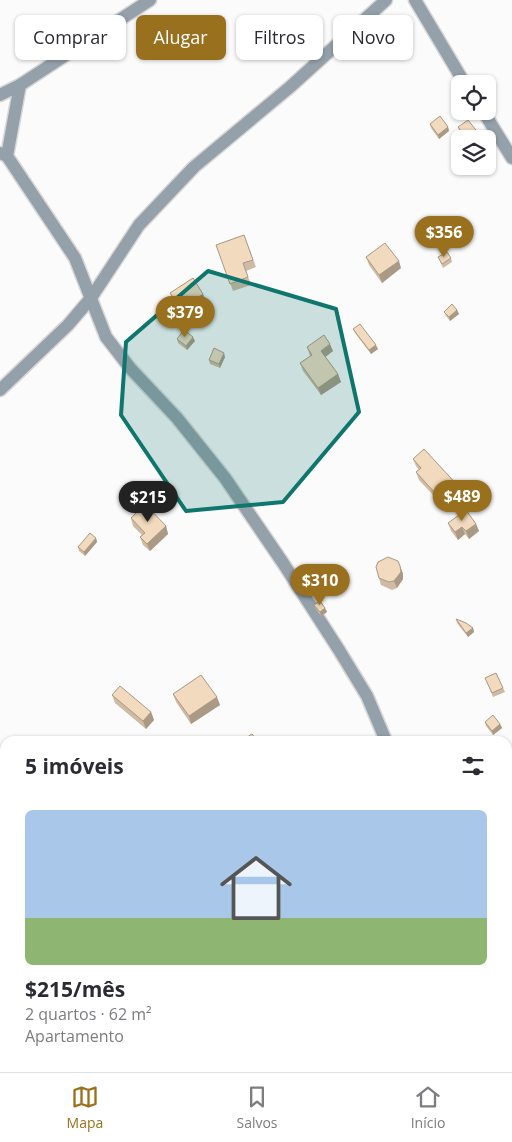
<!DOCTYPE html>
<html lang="pt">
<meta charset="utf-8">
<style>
:root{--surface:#fff;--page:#f2f2f3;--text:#2b2b33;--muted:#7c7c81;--line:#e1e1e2;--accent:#99701d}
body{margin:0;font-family:"Open Sans",sans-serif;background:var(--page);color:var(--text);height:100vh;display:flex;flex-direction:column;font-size:19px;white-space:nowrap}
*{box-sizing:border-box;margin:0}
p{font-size:16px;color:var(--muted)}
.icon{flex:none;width:28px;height:28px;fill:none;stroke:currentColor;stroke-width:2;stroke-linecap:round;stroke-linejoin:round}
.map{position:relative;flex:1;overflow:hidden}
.panel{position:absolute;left:0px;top:736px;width:512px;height:336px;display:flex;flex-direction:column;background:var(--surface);border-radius:15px 15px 0 0;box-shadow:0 1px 4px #0004}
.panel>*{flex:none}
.guide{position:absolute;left:15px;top:15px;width:482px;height:45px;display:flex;gap:10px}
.buttons{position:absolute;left:451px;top:75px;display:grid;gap:10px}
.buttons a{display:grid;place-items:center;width:45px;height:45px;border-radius:8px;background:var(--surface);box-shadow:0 1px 4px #0004;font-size:25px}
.price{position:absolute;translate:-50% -42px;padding:0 11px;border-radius:18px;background:var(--accent);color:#fff;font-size:16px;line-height:32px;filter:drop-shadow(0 1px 2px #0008)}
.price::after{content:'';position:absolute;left:50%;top:30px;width:15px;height:11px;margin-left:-8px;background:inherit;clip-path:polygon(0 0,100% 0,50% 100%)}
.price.selected{background:#222;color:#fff}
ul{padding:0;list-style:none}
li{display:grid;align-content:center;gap:10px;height:265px;padding:0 25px}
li+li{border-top:1px solid var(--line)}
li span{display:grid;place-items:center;height:155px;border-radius:8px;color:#555}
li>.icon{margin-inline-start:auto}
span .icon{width:90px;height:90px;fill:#fffc;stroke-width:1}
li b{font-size:21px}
h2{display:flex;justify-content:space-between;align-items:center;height:60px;padding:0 25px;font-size:21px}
.pill{padding:0 18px;border-radius:8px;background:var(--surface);box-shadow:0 1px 4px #0004;font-size:18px;line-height:45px}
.pill.selected{background:var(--accent);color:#fff}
.dock{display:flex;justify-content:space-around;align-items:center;height:70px;border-top:1px solid var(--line);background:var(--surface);font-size:14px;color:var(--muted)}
.dock a{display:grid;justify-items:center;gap:2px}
.dock .selected{color:var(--accent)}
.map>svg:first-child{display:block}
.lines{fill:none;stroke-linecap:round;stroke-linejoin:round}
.minor-casing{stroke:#d9d7d6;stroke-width:15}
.minor{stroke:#94a0aa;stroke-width:12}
.wall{fill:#cfbba3}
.shaded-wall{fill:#a99985}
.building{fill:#f1dabe;stroke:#a99985}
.marked{fill:#0f766e;fill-opacity:0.2;stroke:#0f766e;stroke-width:4;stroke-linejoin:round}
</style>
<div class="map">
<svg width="512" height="1072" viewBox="0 0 512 1072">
<rect width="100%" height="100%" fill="#fbfbfb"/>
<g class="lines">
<defs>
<g id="minor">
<path d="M415 0 465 84"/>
<path d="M0 95 20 85 150 0"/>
<path d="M483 111 512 158"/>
<path d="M0 153 7 156 75 258 106 337 130 368 177 418 225 478 283 563 339 650 367 696 386 741"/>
<path d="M7 156 20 85"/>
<path d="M0 390 68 325 91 298 139 225 194 167 290 87 386 0"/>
<path d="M508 945 512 948"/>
</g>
</defs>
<use href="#minor" class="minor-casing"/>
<use href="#minor" class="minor"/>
</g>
<g class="wall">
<path d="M302 41 317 45 309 52 304 45Z"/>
<path d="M430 124 448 127 449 131 439 139 431 128Z"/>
<path d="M458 127 483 139 463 138 461 135Z"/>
<path d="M244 235 256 267 246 271 251 285 233 291 216 245Z"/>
<path d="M366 257 401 268 382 283 369 265Z"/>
<path d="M438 257 451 258 452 262 443 268Z"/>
<path d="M170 293 203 294 206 302 184 317 173 300Z"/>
<path d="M457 310 459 314 450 321 446 316 444 312Z"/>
<path d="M353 329 378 349 371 354 355 333Z"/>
<path d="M177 339 195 341 187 350 178 343Z"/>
<path d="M307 347 333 351 325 357 338 374 341 382 321 395 303 371 300 363 310 356Z"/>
<path d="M225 357 220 368 210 364 209 360Z"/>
<path d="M413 459 461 489 463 497 448 511 419 480 416 472 419 470 416 466Z"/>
<path d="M131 518 166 526 168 534 150 551 143 545 140 537 142 535 133 526Z"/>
<path d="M448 523 476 524 479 531 469 539 465 534 458 540 451 531Z"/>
<path d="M96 538 97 542 85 556 79 551 78 547Z"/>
<path d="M400 566 403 574V579L397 588 392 590 381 585 379 578Z"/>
<path d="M314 605 325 608 327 612 321 616 316 609Z"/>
<path d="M456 619 473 628 474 632 468 637 457 623Z"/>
<path d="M496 673 505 692 493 697 487 682Z"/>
<path d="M173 694 220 705 191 724 176 702Z"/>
<path d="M112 695 151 712 154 720 146 729 115 703Z"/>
<path d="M485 722 500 724 502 728 493 735 486 726Z"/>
<path d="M508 823 512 825V837L508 836Z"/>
<path d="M508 1006 512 1009V1034L508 1032Z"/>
</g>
<g class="shaded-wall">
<path d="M316 42 317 45 309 52 308 48Z"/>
<path d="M448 127 449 131 439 139 438 135Z"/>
<path d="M488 145 491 153 488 155Z"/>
<path d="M399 261 401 268 382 283 379 275Z"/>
<path d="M203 294 206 302 184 317 181 309Z"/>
<path d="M457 310 459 314 450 321 449 317Z"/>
<path d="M193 337 195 341 187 350 186 346Z"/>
<path d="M330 344 333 351 324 358 321 351Z"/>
<path d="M376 345 378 349 371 354 369 350Z"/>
<path d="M224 353 225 357 220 368 219 364Z"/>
<path d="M338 374 341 382 321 395 318 388Z"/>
<path d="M461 489 463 497 448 511 445 504Z"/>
<path d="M476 524 479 531 469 539 466 531Z"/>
<path d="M166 526 168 534 150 551 147 544Z"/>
<path d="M462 527 465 534 458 540 455 532Z"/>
<path d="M96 538 97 542 85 556 84 552Z"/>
<path d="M400 566 403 574V579L397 588 394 581Z"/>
<path d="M325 608 327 612 321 616 320 612Z"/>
<path d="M473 628 474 632 468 637 466 633Z"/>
<path d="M217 697 220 705 191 724 189 716Z"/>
<path d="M151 712 154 720 146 729 143 721Z"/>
<path d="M500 724 502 728 493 735 492 731Z"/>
<path d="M511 878 512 883 508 887V882Z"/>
</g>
<g class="building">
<path d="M310 34 316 42 308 48 302 41Z"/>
<path d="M440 116 448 127 438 135 430 124Z"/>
<path d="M468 120 483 139H462L465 136 458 127Z"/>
<path d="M244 235 253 260 243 263 248 277 230 284 216 245Z"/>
<path d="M385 243 399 261 379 275 366 257Z"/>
<path d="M447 252 451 258 442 264 438 257Z"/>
<path d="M193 278 203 294 181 309 170 293Z"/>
<path d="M452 304 457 310 449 317 444 312Z"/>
<path d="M360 324 376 345 369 350 353 329Z"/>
<path d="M184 330 193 337 186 346 177 339Z"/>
<path d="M324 335 330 344 321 351 338 374 318 388 300 363 312 355 307 347Z"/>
<path d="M214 348 224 353 219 364 209 360Z"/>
<path d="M424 449 461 489 445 504 416 472 421 468 413 459Z"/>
<path d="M145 504 166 526 147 544 140 537 145 533 131 518Z"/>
<path d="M466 510 476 524 466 531 462 527 455 532 448 523Z"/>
<path d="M90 533 96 538 84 552 78 547Z"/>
<path d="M388 557 398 561 400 566 401 572 394 581 389 582 379 578 376 567 378 562Z"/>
<path d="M320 601 325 608 320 612 314 605Z"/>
<path d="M456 619 466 623 473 628 466 633Z"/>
<path d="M496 673 503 688 492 693 485 678Z"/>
<path d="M201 675 217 697 189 716 173 694Z"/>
<path d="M120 686 151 712 143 721 112 695Z"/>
<path d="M493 715 500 724 492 731 485 722Z"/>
<path d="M252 734 258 741H241Z"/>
<path d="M508 823 512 825V834L508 832Z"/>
<path d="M512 850V857L509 854Z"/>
<path d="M508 874 511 878 508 882Z"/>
<path d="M508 1006 512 1009V1028L508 1026Z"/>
<path d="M135 1068H138L146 1071 133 1072Z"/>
</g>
<path class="marked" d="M208 271 336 309 359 412 283 502 186 511 121 415 126 342Z"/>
</svg>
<div class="buttons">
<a><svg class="icon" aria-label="locate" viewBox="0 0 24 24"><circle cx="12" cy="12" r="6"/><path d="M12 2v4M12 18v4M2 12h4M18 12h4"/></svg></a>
<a><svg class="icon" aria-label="layers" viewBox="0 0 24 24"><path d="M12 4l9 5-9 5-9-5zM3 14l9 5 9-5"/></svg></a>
</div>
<b class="price" style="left:444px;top:258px">$356</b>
<b class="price" style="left:185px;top:338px">$379</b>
<b class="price" style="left:462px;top:522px">$489</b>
<b class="price selected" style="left:148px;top:523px">$215</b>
<b class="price" style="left:320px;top:606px">$310</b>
<div class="guide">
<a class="pill">Comprar</a>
<a class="pill selected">Alugar</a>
<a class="pill">Filtros</a>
<a class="pill">Novo</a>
</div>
<section class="panel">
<h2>5 imóveis<svg class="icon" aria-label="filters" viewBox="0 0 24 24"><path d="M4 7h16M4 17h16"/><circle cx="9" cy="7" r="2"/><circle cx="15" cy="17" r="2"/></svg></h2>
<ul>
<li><span style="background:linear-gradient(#a9c7e8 70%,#8fb573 0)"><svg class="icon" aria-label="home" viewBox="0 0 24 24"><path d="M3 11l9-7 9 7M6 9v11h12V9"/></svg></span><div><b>$215/mês</b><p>2 quartos · 62 m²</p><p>Apartamento</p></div></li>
</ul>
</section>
</div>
<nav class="dock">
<a class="selected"><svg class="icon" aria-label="map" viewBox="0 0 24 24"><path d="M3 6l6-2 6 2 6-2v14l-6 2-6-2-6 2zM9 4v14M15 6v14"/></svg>Mapa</a>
<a><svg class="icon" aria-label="saved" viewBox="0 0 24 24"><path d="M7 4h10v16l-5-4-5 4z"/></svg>Salvos</a>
<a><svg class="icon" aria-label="home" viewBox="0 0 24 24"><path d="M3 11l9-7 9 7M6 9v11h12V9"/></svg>Início</a>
</nav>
